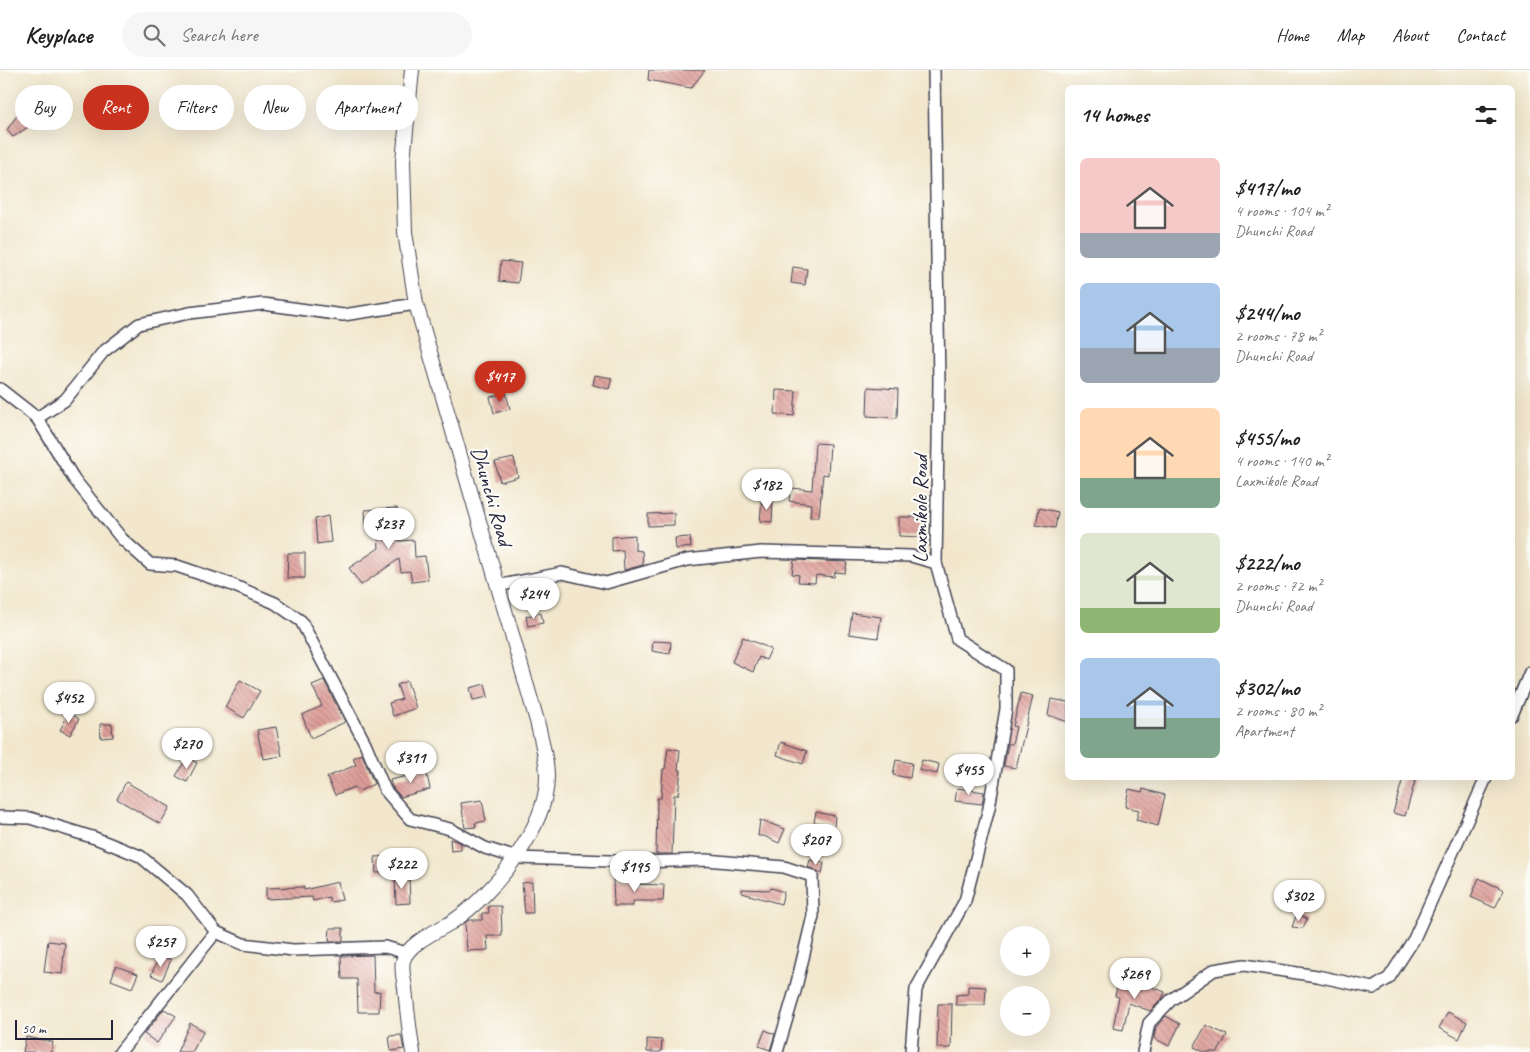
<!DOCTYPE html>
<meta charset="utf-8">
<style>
:root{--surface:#fff;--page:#f6f6f6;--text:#222;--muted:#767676;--line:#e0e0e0;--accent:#c8321e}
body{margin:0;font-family:Caveat,sans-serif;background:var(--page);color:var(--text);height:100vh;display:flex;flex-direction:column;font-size:19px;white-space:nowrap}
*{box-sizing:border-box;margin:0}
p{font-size:16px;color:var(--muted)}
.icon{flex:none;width:28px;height:28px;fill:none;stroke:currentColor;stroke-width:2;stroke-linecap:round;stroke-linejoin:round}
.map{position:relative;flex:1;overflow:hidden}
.drawer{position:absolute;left:1065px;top:15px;width:450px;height:695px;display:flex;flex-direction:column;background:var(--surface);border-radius:8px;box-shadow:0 5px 20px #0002}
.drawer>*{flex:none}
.hud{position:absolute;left:15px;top:15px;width:475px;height:45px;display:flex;gap:10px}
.buttons{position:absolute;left:1000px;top:856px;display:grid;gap:10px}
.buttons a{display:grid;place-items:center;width:50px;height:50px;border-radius:50%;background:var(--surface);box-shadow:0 5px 20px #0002;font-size:25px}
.scale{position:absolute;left:15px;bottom:12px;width:98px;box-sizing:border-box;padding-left:5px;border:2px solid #22223b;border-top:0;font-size:14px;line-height:18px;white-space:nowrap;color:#22223b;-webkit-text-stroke:4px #fdfcf7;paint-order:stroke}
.price{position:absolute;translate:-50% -42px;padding:0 11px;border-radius:18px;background:#fff;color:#222;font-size:16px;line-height:32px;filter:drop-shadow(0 1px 2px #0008)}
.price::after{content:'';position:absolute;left:50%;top:30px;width:15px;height:11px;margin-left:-8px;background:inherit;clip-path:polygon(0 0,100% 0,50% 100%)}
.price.active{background:var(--accent);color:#fff}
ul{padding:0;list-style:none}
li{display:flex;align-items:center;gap:15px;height:125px;padding:0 15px}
li span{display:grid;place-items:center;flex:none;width:140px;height:100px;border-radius:8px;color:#555}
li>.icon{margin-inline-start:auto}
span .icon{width:60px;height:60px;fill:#fffc;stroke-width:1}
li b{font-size:21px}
h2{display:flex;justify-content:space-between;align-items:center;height:60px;padding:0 15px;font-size:21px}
.chip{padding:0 18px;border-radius:22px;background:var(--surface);box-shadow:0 5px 20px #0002;font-size:18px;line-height:45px}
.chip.active{background:var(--accent);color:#fff}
header{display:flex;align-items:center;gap:30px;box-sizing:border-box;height:70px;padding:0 25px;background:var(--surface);border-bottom:1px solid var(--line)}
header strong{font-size:24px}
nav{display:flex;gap:28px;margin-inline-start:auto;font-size:18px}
.search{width:350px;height:45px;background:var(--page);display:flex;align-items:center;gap:12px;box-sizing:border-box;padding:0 18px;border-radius:28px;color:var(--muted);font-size:19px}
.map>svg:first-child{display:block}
.building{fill:url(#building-back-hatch)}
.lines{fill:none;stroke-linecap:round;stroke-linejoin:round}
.minor-casing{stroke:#414051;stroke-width:14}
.tertiary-casing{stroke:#414051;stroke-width:16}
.minor{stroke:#fff;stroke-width:11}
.tertiary{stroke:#fff;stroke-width:14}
.labels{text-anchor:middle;stroke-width:4.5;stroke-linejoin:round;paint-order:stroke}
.street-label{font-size:21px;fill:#22223b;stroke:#fdfcf7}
</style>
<header>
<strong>Keyplace</strong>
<div class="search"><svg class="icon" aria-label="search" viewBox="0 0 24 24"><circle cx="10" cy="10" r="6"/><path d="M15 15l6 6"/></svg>Search here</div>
<nav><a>Home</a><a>Map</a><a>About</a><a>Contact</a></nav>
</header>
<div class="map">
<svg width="1530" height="982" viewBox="0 0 1530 982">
<defs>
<pattern id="building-back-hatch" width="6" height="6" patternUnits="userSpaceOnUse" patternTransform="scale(1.25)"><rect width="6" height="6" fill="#de9d98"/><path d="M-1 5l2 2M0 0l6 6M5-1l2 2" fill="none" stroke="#b4807d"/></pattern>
</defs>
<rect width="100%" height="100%" fill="#fdfcf7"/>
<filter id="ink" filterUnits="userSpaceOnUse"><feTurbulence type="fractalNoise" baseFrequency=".02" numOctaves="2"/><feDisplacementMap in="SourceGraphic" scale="10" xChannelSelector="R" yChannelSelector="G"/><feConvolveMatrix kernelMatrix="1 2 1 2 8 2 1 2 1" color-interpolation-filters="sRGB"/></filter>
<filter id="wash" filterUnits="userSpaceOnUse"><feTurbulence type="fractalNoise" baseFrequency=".0096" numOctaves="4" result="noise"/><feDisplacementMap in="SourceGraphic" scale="20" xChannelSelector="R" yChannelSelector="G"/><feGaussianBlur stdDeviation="1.12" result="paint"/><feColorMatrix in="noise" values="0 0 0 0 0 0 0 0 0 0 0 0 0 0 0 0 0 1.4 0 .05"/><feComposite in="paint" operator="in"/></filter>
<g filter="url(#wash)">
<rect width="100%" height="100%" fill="#f2e7cd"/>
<g id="blocks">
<g class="building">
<path d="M649 0H705L691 18 648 10Z"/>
<path d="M18 44 34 53 13 67 7 60Z"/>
<path d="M501 191 521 193 518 213 499 211Z"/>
<path d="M793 197 807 199 805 215 791 213Z"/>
<path d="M595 305 612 308 609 319 593 315Z"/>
<path d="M868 317 898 319 897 348 867 346Z"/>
<path d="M776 320 796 321 794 346 775 344Z"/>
<path d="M506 323 510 339 494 343 490 327Z"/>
<path d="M815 373 830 374 828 405 823 404 819 447H810L811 434 789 431 791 418 812 420Z"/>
<path d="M514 388 518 407 500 412 495 392Z"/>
<path d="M762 429 773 430 772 452 760 451Z"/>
<path d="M397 438 399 471 414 470 415 487 425 486 428 510 412 512 410 501 401 502 399 489 361 515 349 498 379 478 377 455H366L365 440Z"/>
<path d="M1039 438 1058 442 1055 458 1036 455Z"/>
<path d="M674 443V455L648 456V444Z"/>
<path d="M328 446 331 472 317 474 315 449Z"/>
<path d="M899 447H924L923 467 899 466Z"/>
<path d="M635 465V480L642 481 643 495 624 500 623 480 612 481V467Z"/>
<path d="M690 467 691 477 676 479 675 468Z"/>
<path d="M288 483H305V508H287Z"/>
<path d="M794 490 847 492 845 503 835 502 834 507 816 505 815 513 798 512 799 505 792 504Z"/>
<path d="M541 543 543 553 528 556 526 546Z"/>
<path d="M852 543 881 547 878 568 849 564Z"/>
<path d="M743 567 771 579 766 590 759 587 753 602 732 592Z"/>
<path d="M653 571 671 572 670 584 652 581Z"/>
<path d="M240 610 260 621 244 648 225 637Z"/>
<path d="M324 610 345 652 311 668 302 645 322 636 312 615Z"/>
<path d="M407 611 416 638 393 646 389 633 402 629 397 615Z"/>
<path d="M485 614 488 627 473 630 470 618Z"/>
<path d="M1021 623 1033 626 1016 698 1004 696 1008 674H1012L1016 657 1013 656Z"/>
<path d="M1051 629 1068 632V652L1048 645Z"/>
<path d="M69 643 79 649 70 665 60 660Z"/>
<path d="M100 654H112L113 667 101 668Z"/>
<path d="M276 657 282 686 263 689 257 660Z"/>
<path d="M781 672 807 681 803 694 777 685Z"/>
<path d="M668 678 680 680 678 700H681L678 725H674L672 784H656L657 728H661L663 699H665Z"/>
<path d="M362 684 374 714 359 721 354 717 335 725 327 707 356 695 353 688Z"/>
<path d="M187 687 197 693 187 712 176 706Z"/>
<path d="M896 690 912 693 910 708 893 705Z"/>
<path d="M922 690 939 694 937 704 919 700Z"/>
<path d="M426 700 430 719 401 727 392 717 390 710 412 705 411 703Z"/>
<path d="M1403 708H1416L1405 746 1393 743Z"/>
<path d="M126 712 170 737 160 754 117 729Z"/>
<path d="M957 718 984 722 982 734 955 731Z"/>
<path d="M1129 719 1142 722 1143 719 1165 725 1158 756 1136 750 1139 740 1125 737Z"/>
<path d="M482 730 486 751 475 753 476 757 465 758 461 733Z"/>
<path d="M816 742 835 746 834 758 814 752Z"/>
<path d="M760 750 785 759 779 773 764 766H758Z"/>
<path d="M450 769 461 773V780L451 781Z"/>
<path d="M397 786 398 802 376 803 375 787Z"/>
<path d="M810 790 824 793 822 804 808 797Z"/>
<path d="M395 806H409L410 833 396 834Z"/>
<path d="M1479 808 1504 820 1495 838 1471 827Z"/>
<path d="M613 809H633V814L664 815 663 831H633V836H614Z"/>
<path d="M338 812 342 830 330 832 329 827 313 831 312 827 266 829V818L304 817V820Z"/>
<path d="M532 812 533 843H525L522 813Z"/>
<path d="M771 818 784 822 781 834 742 823V819L770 820Z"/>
<path d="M488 836H501L502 866H487L488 880 467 881 465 853 469 850H482V843H489Z"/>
<path d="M1297 843 1307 849 1303 858 1292 857Z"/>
<path d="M330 858H343V871H329Z"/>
<path d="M48 871 65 873 62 904 44 902Z"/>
<path d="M160 885 171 890 162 910 151 905Z"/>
<path d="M373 885 374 922 380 921 379 942H358L357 909H342L341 886Z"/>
<path d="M116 896 138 904 132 918 111 910Z"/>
<path d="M1119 909 1141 916 1142 913 1165 922 1162 929 1150 941 1129 933 1123 960 1113 958 1119 927 1115 926Z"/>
<path d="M968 916 986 917 985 935H956V925L968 924Z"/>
<path d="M938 934H952L951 978H937Z"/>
<path d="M164 939 176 946 157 973 144 964Z"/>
<path d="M1448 942 1467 952 1459 969 1439 958Z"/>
<path d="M1166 946 1180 954 1169 976 1154 968 1156 957Z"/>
<path d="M190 953 204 961 192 982H177Z"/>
<path d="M1206 955 1227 965 1218 982H1204L1194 977Z"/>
<path d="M765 960 775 964 770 980 759 976Z"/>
<path d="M401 965 404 979 391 981 389 966Z"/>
<path d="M26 967 53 972 51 982H23Z"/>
<path d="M647 969 662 970 661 982H647Z"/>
</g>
</g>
</g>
<g filter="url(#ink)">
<use href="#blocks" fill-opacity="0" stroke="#414051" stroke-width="1"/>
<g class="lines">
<defs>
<g id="minor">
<path d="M0 319 37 348 65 330 103 282 139 254 189 243 263 234 343 245 416 234"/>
<path d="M37 348 74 409 122 469 150 494 177 496 230 514 275 533 301 551 365 673 385 720 410 749 450 759 485 778 517 788 640 792 706 790 784 797 812 806 813 846 795 921 777 982"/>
<path d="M497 516 562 503 606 513 687 490 761 482 911 486 936 493"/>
<path d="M1512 645 1530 602"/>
<path d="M0 747 30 748 95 768 140 786 187 825 216 862 243 874 293 880 385 877 407 883"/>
<path d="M120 982 216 862"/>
<path d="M911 982 916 919 965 831 989 738 1006 639V600L957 569 936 493 939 312 934 0"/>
<path d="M1143 982 1149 953 1171 930 1214 900 1244 895 1317 906 1373 918 1389 908 1414 869 1486 708"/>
</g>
<path id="tertiary" d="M412 0 403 91 405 162 416 234 537 651C541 669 547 688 547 707 547 758 493 825 452 852 437 861 407 874 403 891 401 900 404 910 405 918 407 939 409 961 413 982"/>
</defs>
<use href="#minor" class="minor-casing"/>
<use href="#tertiary" class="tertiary-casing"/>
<use href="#minor" class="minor"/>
<use href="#tertiary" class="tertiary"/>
</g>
</g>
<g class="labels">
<g class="street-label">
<text transform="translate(492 426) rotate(74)" y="7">Dhunchi Road</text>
<text transform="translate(920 439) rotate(-90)" y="7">Laxmikole Road</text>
</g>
</g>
</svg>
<div class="buttons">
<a>+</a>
<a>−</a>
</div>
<div class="scale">50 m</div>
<b class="price active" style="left:500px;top:333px">$417</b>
<b class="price" style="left:767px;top:441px">$182</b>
<b class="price" style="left:389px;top:480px">$237</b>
<b class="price" style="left:534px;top:550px">$244</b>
<b class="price" style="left:69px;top:654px">$452</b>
<b class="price" style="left:187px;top:700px">$270</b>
<b class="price" style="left:411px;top:714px">$311</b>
<b class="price" style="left:969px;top:726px">$455</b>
<b class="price" style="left:816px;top:796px">$207</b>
<b class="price" style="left:402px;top:820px">$222</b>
<b class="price" style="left:635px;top:823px">$195</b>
<b class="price" style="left:1299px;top:852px">$302</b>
<b class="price" style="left:161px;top:898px">$257</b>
<b class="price" style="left:1135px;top:930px">$269</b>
<div class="hud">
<a class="chip">Buy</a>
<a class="chip active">Rent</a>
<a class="chip">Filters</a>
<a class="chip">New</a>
<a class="chip">Apartment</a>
</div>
<section class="drawer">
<h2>14 homes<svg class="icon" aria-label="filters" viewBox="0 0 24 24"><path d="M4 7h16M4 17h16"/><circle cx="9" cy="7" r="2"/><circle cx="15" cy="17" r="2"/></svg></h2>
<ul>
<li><span style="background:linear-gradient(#f6c9c9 75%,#9aa5b1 0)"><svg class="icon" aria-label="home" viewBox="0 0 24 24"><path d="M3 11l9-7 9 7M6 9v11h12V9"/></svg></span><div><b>$417/mo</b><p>4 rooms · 104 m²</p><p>Dhunchi Road</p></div></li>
<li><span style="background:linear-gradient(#a9c7e8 65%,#9aa5b1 0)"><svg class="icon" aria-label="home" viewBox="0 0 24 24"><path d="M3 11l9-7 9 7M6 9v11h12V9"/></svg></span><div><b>$244/mo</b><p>2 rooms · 78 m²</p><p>Dhunchi Road</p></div></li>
<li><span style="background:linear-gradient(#ffd9b3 70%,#7fa58c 0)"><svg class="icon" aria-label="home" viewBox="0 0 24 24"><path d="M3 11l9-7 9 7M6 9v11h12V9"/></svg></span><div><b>$455/mo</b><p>4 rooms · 140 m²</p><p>Laxmikole Road</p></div></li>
<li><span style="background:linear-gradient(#dfe7d0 75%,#8fb573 0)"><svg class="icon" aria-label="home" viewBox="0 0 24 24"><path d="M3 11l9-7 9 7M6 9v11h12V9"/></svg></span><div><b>$222/mo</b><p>2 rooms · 72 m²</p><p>Dhunchi Road</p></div></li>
<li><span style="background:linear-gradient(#a9c7e8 60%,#7fa58c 0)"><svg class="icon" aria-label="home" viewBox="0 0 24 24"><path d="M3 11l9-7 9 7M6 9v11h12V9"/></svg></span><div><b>$302/mo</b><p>2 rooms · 80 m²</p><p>Apartment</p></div></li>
</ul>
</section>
</div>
